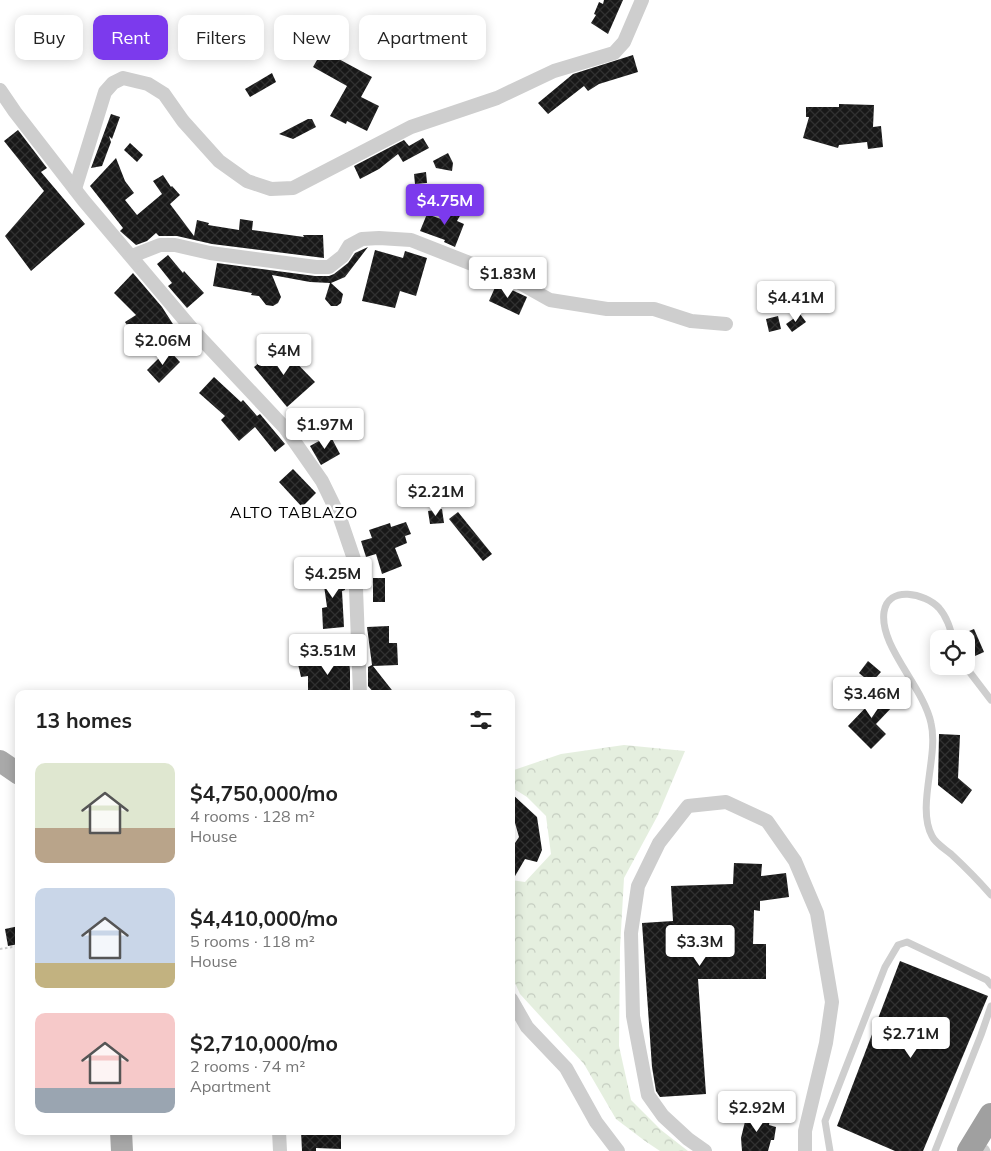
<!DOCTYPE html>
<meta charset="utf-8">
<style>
:root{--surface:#fff;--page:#f6f6f6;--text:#222;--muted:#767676;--accent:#7c3aed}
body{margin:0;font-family:Mulish,sans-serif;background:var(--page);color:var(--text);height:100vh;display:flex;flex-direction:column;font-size:19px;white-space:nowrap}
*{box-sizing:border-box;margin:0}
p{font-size:16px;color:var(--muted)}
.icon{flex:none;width:28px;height:28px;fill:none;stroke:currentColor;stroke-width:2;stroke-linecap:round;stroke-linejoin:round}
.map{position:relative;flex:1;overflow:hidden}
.sheet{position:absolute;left:15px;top:690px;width:500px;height:445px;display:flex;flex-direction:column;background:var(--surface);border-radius:10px;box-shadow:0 2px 12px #0003}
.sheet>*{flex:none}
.hud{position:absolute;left:15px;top:15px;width:500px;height:45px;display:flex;gap:10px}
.buttons{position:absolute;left:930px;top:630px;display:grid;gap:10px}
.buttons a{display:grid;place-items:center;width:45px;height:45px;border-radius:10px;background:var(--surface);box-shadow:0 2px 12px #0003;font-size:25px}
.price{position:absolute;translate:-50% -42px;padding:0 11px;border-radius:5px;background:#fff;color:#222;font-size:16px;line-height:32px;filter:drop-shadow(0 1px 2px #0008)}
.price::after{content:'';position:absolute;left:50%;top:30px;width:15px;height:11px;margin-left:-8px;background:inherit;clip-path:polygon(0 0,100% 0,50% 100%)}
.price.active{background:var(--accent);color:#fff}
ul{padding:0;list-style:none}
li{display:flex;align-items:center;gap:15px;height:125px;padding:0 20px}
li span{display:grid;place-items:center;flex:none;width:140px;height:100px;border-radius:10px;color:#555}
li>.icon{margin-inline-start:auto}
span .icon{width:60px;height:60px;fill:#fffc;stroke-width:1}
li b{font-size:21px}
h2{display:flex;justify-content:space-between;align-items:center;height:60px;padding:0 20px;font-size:21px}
.chip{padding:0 18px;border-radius:10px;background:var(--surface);box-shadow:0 2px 12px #0003;font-size:18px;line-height:45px}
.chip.active{background:var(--accent);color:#fff}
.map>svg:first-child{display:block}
.forest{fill:url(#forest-crowns)}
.building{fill:url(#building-cross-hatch)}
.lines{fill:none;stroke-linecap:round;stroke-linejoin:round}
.path{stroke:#cecece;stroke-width:2;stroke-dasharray:2.5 2.5;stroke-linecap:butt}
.service{stroke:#cecece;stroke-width:7}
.minor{stroke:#cecece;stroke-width:14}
.primary{stroke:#a9a9a9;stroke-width:22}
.trunk{stroke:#a0a0a0;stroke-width:24}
.labels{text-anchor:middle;stroke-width:5;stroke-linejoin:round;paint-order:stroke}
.quarter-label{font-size:16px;letter-spacing:1px;fill:#000;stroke:#fff}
</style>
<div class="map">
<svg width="991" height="1151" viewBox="0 0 991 1151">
<defs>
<pattern id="forest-crowns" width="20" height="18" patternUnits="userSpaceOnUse" patternTransform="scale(1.25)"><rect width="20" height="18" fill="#e5efdf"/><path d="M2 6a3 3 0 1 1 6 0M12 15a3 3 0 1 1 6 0" fill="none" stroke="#c5cdc0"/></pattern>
<pattern id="building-cross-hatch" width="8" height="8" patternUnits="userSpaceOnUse" patternTransform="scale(1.25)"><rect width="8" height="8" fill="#181818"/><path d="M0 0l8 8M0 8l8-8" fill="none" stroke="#313131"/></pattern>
</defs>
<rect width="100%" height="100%" fill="#fff"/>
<path class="forest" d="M624 745 685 751 658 815 624 878 620 948 619 1046 631 1100 661 1130 688 1151H660L645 1141 616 1119 584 1064 520 994 511 974V880L525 882 551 854 546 816 527 797 511 787V771L561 754Z"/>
<g class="building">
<path d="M604 0H623L608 34 591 23 596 15 594 14 599 2 603 4Z"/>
<path d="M309 42 322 51V50L372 77 361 97 379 106 367 131 347 121 346 124 330 116 347 86 313 67 317 60 303 49Z"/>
<path d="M633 55 638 72 599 84 588 91 584 86 548 114 538 103 573 74Z"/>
<path d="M272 73 276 82 250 97 245 89Z"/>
<path d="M839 104 874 105 873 127 881 126 883 147 868 149 867 142 839 145 838 148 803 138 809 117H806V107H839Z"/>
<path d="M111 114 120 117 112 139 109 136 111 142 102 166 91 168Z"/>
<path d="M308 119H312L316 127 293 139 279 134Z"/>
<path d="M18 130 47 168 41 172 85 224 31 271 5 236 44 191 4 141Z"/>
<path d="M423 138 429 148 403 162 398 154 379 169 360 179 354 166 404 140 409 146Z"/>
<path d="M130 143 143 155 137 162 124 150Z"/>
<path d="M448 153 453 163 452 171 436 168 433 161Z"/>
<path d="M116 158 125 181 134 193 125 200 137 215 162 194 153 181 163 175 171 187 172 186 180 195 170 204 194 236 197 220 209 223 208 225 239 230 240 219 253 221 252 230 304 237 303 235H323L324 258 212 244 177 236H159L156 233 147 241 136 245 120 231 123 228 90 186Z"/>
<path d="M426 172 427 183 415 184 414 174Z"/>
<path d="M448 205 462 212 457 221 464 224 455 247 444 242 445 240 420 231 427 214 441 219Z"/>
<path d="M368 247 345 277 331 283 343 294 341 303 337 306H331L325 299 330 283 310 282 272 275 281 297 278 303 273 306 266 305 259 296 251 295 252 293 213 286 217 263 315 276H329L334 274 348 263 355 253Z"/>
<path d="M375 250 403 258 405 251 427 258 416 296 400 291 395 308 362 301Z"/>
<path d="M168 255 183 273 184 271 204 293 187 308 168 286 172 283 157 264Z"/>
<path d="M133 273 162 307 180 335 164 345 152 327 135 338 125 322 136 315 114 293Z"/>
<path d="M497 283 527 297 519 315 489 301Z"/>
<path d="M800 314 806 322 792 332 786 324Z"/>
<path d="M778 316 781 329 769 332 766 319Z"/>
<path d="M280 346 315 382 287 407 254 367Z"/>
<path d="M168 349 180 362 159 383 147 370Z"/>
<path d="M214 377 241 402 243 400 257 416 260 414 285 444 275 452 255 427 239 441 221 420 225 416 199 393Z"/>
<path d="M330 435 340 454 321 465 310 446Z"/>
<path d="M293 469 316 493 302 507 279 482Z"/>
<path d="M442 509 444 523 430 524 428 511Z"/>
<path d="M458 512 492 554 483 561 449 519Z"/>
<path d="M406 522 411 534 405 536 407 543 395 548 402 566 382 574 376 554 366 557 361 541 372 538 369 530 390 523 391 527Z"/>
<path d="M342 568 345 590 342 591 344 627 323 629 322 608 327 607 322 571Z"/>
<rect x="373" y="578" width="12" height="24"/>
<path d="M389 626V643H397L398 665 373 666 395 694H375L368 686V667L372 665 367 627Z"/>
<path d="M974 629 984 652 975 656 964 633Z"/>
<path d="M348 655 350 670V694H308V676L301 677 298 664 319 660V662Z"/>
<path d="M868 661 881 672 871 683 859 673Z"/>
<path d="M880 688 895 704 876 724 886 734 871 749 848 726 870 703 868 701Z"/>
<path d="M939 734 960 735 958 778 972 790 962 804 938 785Z"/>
<path d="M511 793 537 817 542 850 537 862 525 859 511 883V849L519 837 515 823 511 820Z"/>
<path d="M734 863 762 864 761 876 786 873 789 897 760 901V911L754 910 753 944H766V979H698L706 1094 660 1097 656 1091 652 1067 642 923 673 921 671 886 733 884Z"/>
<path d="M19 926V944L8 946 5 929Z"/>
<path d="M900 961 988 996 923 1151H895L837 1126Z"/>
<path d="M748 1109 770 1118 769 1125 776 1127 774 1140H771L768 1151H742L741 1138Z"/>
<path d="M301 1131H332V1135H341V1149L316 1148V1151H302Z"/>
</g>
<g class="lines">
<path class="path" d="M0 949 19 946"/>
<g class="service">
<path d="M953 639C950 628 947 617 939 608 925 593 888 585 884 612 879 646 923 686 931 723 939 756 916 807 932 836 935 843 945 849 951 854 965 867 978 880 991 895"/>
<path d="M965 666 991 700"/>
<path d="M986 1149 987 1151"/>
<path d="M830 1151 825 1121 885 967 898 945 907 942 987 980 991 985"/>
<path d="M935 1151 981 1035 991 1006"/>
</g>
<g class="minor">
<path d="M0 90 15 112 84 201 193 330 285 428 322 481 340 518 355 562 360 694"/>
<path d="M75 189 105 92 113 83 123 78 148 84 164 94 183 121 219 161 247 181 271 189 293 188 411 127 497 98 554 71 614 53 624 42 642 0"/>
<path d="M132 256 160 245H175L210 253 316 267H329L343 256 349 246 362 239 379 238 411 240 518 282 550 300 607 309H654L691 321 726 324"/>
<path d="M511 999 527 1027 566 1068 596 1122 618 1151"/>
<path d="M279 1131 280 1151"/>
<path d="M705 1151 688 1139 663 1116 648 1095 633 1016 631 933 638 886 659 843 688 806 726 802 767 821 795 861 817 913 832 1002 826 1043 805 1131V1151"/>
</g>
<g class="primary">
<path d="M0 761 19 774"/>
<path d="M121 1131 122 1151"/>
</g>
<path class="trunk" d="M969 1151 991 1115"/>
</g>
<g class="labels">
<g class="quarter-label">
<text x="294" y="518">ALTO TABLAZO</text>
</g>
</g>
</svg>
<div class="buttons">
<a><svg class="icon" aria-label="locate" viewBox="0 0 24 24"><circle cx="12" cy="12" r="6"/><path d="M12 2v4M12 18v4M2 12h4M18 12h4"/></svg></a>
</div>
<b class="price active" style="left:445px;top:226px">$4.75M</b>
<b class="price" style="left:508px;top:299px">$1.83M</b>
<b class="price" style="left:796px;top:323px">$4.41M</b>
<b class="price" style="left:163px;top:366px">$2.06M</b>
<b class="price" style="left:284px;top:376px">$4M</b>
<b class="price" style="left:325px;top:450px">$1.97M</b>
<b class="price" style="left:436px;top:517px">$2.21M</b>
<b class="price" style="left:333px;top:599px">$4.25M</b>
<b class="price" style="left:328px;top:676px">$3.51M</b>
<b class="price" style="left:872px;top:719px">$3.46M</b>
<b class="price" style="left:700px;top:967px">$3.3M</b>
<b class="price" style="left:911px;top:1059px">$2.71M</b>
<b class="price" style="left:757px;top:1133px">$2.92M</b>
<div class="hud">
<a class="chip">Buy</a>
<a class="chip active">Rent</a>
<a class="chip">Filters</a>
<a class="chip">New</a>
<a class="chip">Apartment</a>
</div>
<section class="sheet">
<h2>13 homes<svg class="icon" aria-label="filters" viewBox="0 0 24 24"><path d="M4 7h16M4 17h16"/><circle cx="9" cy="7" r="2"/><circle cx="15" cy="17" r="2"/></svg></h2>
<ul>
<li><span style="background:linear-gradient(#dfe7d0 65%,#b9a48a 0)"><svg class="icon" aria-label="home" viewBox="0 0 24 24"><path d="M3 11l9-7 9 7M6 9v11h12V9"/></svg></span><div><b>$4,750,000/mo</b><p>4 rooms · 128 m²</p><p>House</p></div></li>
<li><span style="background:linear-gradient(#c9d6e8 75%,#c2b280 0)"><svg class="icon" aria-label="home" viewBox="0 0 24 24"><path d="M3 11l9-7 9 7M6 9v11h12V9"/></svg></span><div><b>$4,410,000/mo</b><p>5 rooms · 118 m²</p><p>House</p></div></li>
<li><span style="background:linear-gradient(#f6c9c9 75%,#9aa5b1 0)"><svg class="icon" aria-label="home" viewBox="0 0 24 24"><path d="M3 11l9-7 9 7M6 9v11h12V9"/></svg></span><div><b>$2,710,000/mo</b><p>2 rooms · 74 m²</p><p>Apartment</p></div></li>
</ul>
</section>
</div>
